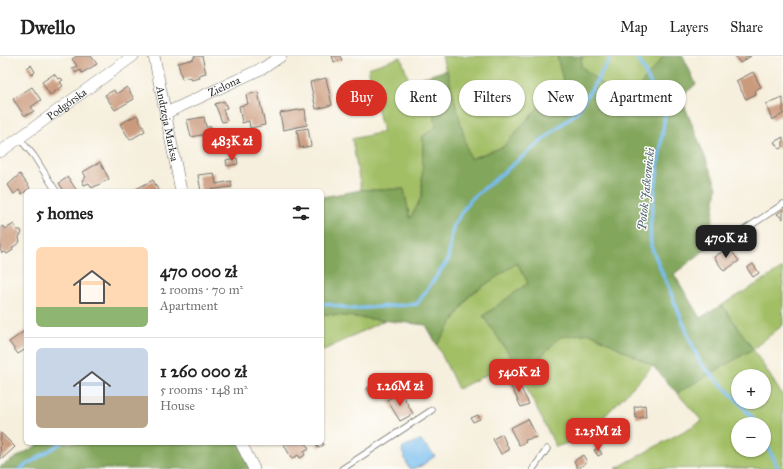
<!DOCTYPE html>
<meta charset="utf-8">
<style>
:root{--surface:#fff;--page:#f6f6f6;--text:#222;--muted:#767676;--line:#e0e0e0;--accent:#d93025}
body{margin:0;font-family:"IM FELL Great Primer",serif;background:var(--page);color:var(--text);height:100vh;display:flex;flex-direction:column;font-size:15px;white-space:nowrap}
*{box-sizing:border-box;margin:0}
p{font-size:13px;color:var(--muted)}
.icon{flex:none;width:22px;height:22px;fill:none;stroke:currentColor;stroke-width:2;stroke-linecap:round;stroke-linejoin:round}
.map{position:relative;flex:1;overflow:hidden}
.side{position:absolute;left:24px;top:133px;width:300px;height:256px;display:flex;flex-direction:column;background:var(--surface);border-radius:6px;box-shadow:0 1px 3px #0004}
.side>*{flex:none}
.banner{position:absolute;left:336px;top:24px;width:380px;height:36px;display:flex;gap:8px}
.fabs{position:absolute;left:731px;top:313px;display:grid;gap:8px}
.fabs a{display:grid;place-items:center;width:40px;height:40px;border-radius:50%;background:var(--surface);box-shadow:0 1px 3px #0004;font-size:20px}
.price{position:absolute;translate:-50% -34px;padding:0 9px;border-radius:8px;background:var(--accent);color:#fff;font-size:13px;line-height:26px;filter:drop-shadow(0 1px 2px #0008)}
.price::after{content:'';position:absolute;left:50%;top:24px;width:12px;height:9px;margin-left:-6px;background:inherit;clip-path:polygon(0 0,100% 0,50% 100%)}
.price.current{background:#222;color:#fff}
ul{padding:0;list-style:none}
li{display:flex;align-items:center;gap:12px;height:100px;padding:0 12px}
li+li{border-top:1px solid var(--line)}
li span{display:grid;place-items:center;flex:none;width:112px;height:80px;border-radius:6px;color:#555}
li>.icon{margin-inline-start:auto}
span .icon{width:48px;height:48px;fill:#fffc;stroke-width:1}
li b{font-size:17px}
h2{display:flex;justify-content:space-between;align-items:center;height:48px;padding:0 12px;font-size:17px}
.chip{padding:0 14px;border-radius:18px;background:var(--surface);box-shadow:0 1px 3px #0004;font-size:14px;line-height:36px}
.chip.current{background:var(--accent);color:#fff}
header{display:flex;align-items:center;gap:24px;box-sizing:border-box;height:56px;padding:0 20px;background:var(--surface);border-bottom:1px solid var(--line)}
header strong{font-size:19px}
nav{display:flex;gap:22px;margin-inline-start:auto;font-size:14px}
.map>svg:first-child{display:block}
.green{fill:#a3bf66;stroke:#677548;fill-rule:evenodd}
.forest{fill:#82a65b;stroke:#566843}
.water{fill:#78bdef;stroke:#52748d}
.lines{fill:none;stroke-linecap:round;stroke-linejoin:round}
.stream{stroke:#78bdef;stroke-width:3.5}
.building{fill:#ca9a7d}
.service-casing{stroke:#727069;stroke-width:7}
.minor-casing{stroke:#727069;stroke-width:12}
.service{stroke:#fff;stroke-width:5.5}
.minor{stroke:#fff;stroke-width:11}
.labels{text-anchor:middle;stroke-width:3;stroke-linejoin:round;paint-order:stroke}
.street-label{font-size:11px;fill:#2b2b2b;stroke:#fdfcf7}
.water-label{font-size:12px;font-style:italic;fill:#465e70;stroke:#fdfcf7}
</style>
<header>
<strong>Dwello</strong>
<nav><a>Map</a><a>Layers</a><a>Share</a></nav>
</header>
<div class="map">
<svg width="783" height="413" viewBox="0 0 783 413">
<rect width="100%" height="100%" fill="#fdfcf7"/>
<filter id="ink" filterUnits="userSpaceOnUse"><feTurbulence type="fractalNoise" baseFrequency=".025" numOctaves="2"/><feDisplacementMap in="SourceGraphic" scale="8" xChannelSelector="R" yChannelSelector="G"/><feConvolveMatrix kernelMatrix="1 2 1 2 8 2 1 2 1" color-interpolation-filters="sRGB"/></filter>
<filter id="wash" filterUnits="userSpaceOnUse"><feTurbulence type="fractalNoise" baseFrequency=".012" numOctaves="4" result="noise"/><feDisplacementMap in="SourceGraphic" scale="16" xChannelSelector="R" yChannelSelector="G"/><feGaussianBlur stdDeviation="0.9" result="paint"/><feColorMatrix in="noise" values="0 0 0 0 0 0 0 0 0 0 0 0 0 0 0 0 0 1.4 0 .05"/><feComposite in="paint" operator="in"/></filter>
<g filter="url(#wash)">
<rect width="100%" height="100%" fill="#f6efdd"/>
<g class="green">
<path d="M442 0H557L563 24 503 91 469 103Z"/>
<path d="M582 0H664L637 34 618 43 581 10Z"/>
<path d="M401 1 409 25 430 19 436 71 423 80 422 140 410 164 404 133 361 134 352 83 383 76 368 12Z"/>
<path d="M517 207 528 227 483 260 514 305 458 333 437 289 470 239Z"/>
<path d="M783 212V269L753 293 783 340V413L735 412 615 413 702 365 677 337 753 293 722 249ZM738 320H764V346H738ZM738 368H764V394H738Z"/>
<path d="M325 258 385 264 322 295V260Z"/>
<path d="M590 277 653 310 601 364 590 379 556 391 521 321 560 281Z"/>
</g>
<g class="forest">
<path d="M557 0H582L581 10 618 43 637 33 664 0H683L696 28 681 41 717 131 709 191 674 218 700 262 722 249 753 293 677 337 653 310 590 277 560 281 521 321 514 305 483 260 528 227 517 207 470 239 437 289 426 269 326 258 322 260V141L361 134 404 133 410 163 422 140 423 80 436 71 430 19 447 14 470 103 503 91 563 24Z"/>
<path d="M41 387H240L253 413H0V411Z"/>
</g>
<path class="water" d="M420 384 435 400 421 410 411 413 408 411 402 395 403 391Z"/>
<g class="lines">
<g class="stream">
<path d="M637 0 665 58 650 170 651 190 700 307 738 345"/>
<path d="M322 247 352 253 417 248 448 204 453 170 470 144 577 56 612 0"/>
<path d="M739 346 758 368"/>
<path d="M764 381 778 413"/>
<path d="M20 413 61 387"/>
</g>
</g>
<g id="blocks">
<g class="building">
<path d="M77 0H91L97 8 82 17 80 14 76 17 72 12 77 10 72 3Z"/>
<path d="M194 0H202L206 17 199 19 200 22 191 24V21L182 23 178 7 194 3Z"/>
<path d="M332 0H340L342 4 334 6Z"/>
<path d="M735 0H751L740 7Z"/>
<path d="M31 9 35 16 32 19 27 12Z"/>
<path d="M753 16 761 31 755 34 756 38 746 43 736 25Z"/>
<path d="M54 18 58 23 61 22 63 24 60 26 63 30 50 39 42 26Z"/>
<path d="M326 22 332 49 316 53 310 26Z"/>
<path d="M32 31 41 44 31 51 34 55 27 59H24L13 43Z"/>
<path d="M127 31 134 43 115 54 105 39 114 34 116 38Z"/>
<path d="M258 36 265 69 250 72 249 65 242 67 239 50 248 48 246 39Z"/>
<path d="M783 42V58L772 64 766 48Z"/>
<path d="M224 45 227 52 223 53 227 65 222 66 215 48Z"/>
<path d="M305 53 307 69 283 74 280 57Z"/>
<path d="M137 59 145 75 130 84 120 68Z"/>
<path d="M204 61 206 71H211L212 77 191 81 187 64Z"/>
<path d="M308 72 311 90 300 92 297 74Z"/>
<path d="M783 81V91L779 93 774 86Z"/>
<path d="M237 102 238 108 227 110 226 104Z"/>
<path d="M100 106 109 123 92 132 89 127 84 129 82 124 86 121 83 116Z"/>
<path d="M214 117 216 128 231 125 232 131 201 135 198 119Z"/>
<path d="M20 118 30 132 22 138 19 134 14 138 8 129Z"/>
<path d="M68 121 77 135H64L59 127Z"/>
<path d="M153 124 159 135H137L136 133Z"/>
<path d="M783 154V163L777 158Z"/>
<path d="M14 168 17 174H21L22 177 19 181 20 186 12 192 13 194 7 198 5 196 2 197 0 194V172L3 170 5 173Z"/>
<path d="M729 191 739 205 724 215 714 201Z"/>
<path d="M753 208 759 217 753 221 747 212Z"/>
<path d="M26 274V293L18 298 9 286Z"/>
<path d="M516 322 529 348 521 351 509 326Z"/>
<path d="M380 325 386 334 373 342 367 332Z"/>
<path d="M401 336 413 358 400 365 387 344Z"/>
<path d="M645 349 646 361 636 362 634 351Z"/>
<path d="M478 359 480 363 473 366 471 362Z"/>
<path d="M528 363 537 381 525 384 526 386 519 389 510 372Z"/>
<path d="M1 377 15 391 2 403 0 402Z"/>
<path d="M502 378 509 394 501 398 493 383Z"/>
<path d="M283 387H305L309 393 304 396 305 399 300 402 298 399 292 403Z"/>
<path d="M316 387H323L324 389 318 392Z"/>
<path d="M598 392 602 398 598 400 594 394Z"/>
<path d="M583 399 587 406 578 413 574 405Z"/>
</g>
</g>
</g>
<g filter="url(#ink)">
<use href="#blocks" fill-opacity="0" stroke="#727069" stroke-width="1"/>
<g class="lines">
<defs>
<g id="service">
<path d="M19 82 34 100 56 135"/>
<path d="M744 174 783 148"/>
<path d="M342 413 432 354"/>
<path d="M533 413 547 393"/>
</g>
<g id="minor">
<path id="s1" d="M154 0 181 135"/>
<path id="s2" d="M166 57 265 11 281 0"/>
<path id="s3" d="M0 96 133 0"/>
<path d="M241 387 254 413"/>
</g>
</defs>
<use href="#service" class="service-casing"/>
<use href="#minor" class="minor-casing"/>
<use href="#service" class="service"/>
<use href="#minor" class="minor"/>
</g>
</g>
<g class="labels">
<g class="street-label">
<text dy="4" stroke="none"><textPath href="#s2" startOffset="64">Zielona</textPath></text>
<text dy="4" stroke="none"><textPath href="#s3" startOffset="82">Podgórska</textPath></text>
<text dy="4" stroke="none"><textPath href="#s1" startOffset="69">Andrzeja Marksa</textPath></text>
</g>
<g class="water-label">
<text transform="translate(646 133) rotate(-84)" y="4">Potok Jaśkowicki</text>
</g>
</g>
</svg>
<div class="fabs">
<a>+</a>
<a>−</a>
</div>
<b class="price" style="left:232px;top:106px">483K zł</b>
<b class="price current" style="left:726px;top:203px">470K zł</b>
<b class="price" style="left:519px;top:337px">540K zł</b>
<b class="price" style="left:400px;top:351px">1.26M zł</b>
<b class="price" style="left:598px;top:396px">1.25M zł</b>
<div class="banner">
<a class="chip current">Buy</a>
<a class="chip">Rent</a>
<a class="chip">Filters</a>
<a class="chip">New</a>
<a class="chip">Apartment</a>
</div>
<section class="side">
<h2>5 homes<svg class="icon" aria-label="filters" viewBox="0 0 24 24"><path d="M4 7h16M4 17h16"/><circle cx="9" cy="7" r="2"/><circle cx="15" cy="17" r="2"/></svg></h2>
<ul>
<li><span style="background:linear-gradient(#ffd9b3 75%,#8fb573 0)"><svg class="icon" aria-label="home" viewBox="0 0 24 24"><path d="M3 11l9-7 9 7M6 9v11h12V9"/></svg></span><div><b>470 000 zł</b><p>2 rooms · 70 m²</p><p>Apartment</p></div></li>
<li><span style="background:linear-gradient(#c9d6e8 60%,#b9a48a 0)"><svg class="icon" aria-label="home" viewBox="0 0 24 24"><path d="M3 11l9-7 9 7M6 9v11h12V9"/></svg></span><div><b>1 260 000 zł</b><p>5 rooms · 148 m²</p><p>House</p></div></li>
</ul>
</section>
</div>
